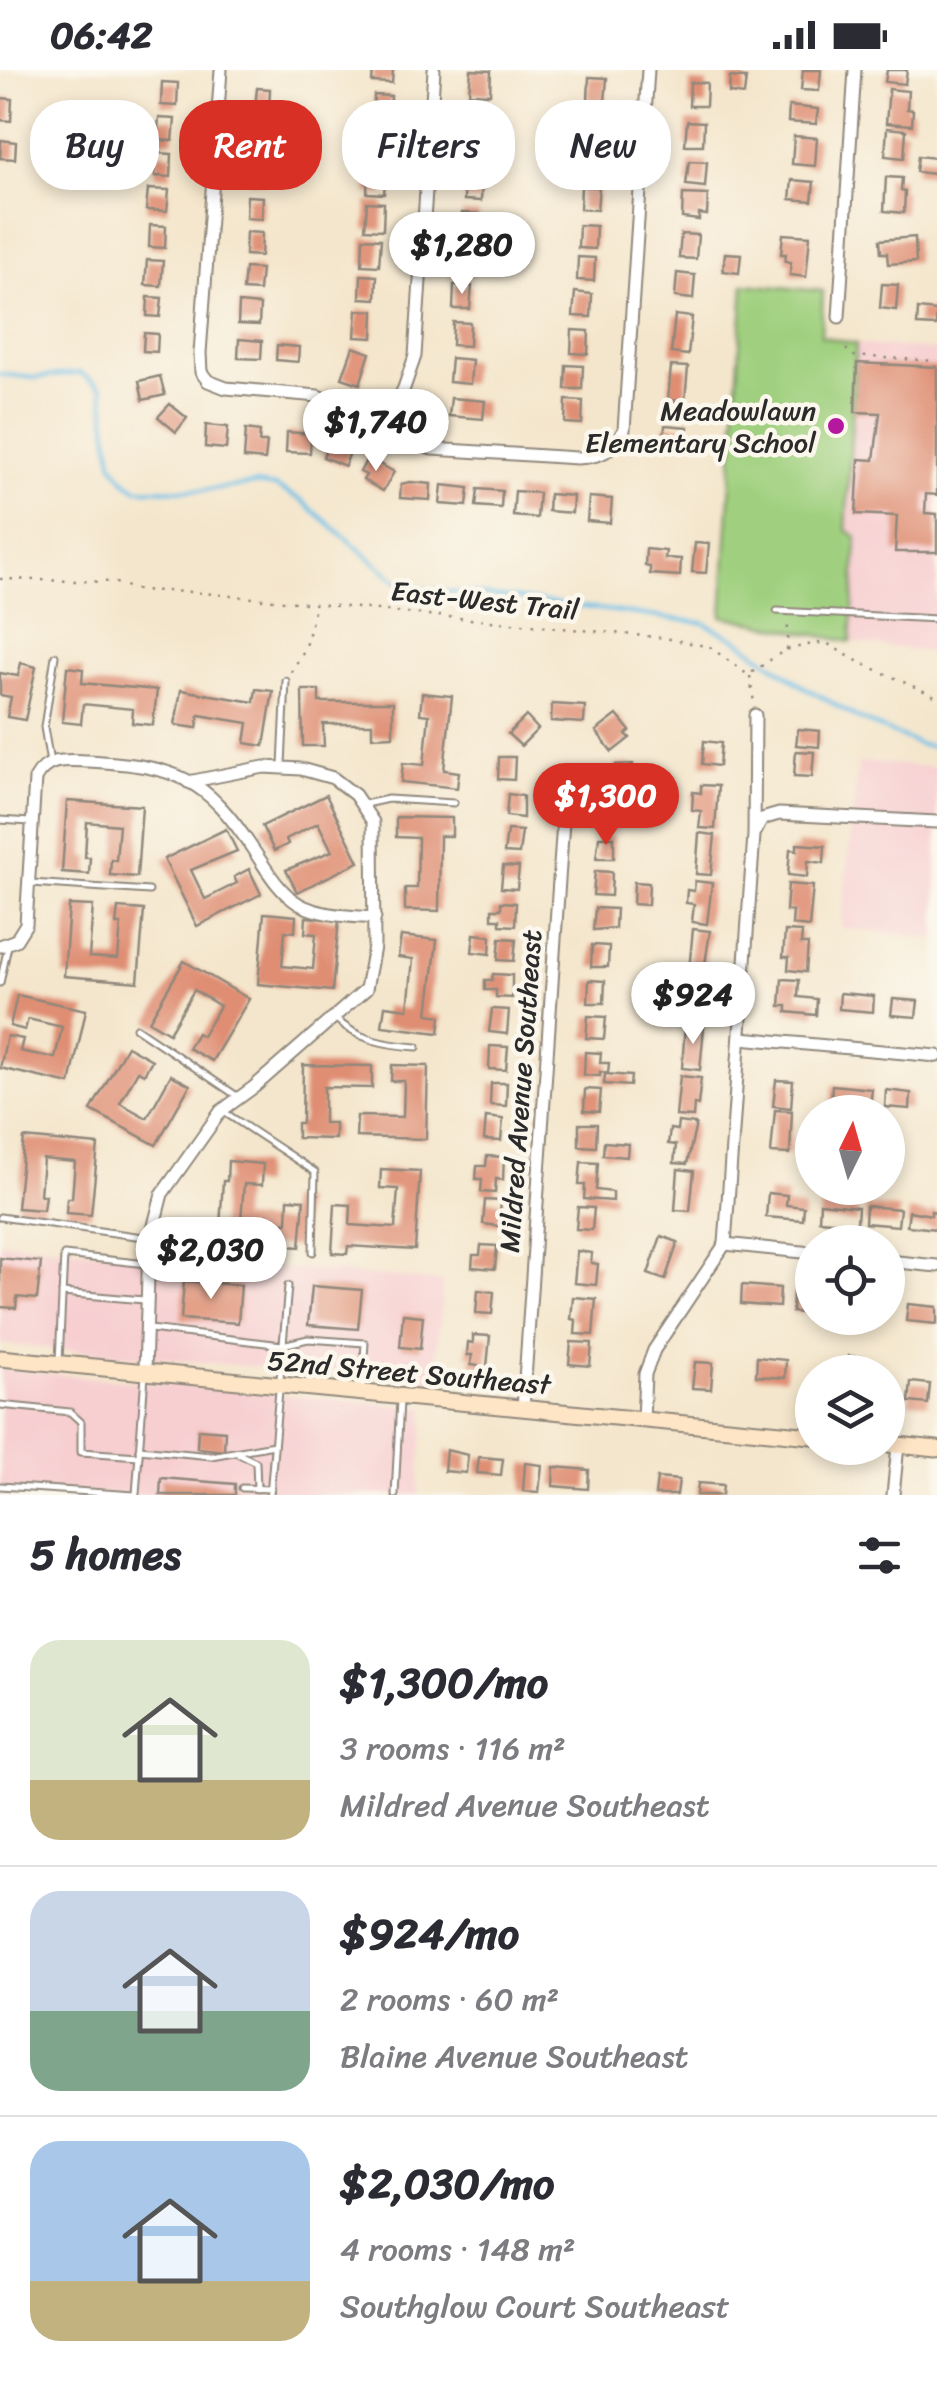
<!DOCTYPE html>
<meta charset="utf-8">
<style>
:root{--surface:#fff;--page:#f7f7f7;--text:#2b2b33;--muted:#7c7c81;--line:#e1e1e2;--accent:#d93025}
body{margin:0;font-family:Sriracha,sans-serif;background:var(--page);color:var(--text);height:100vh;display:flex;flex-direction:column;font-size:38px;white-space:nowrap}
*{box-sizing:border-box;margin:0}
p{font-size:32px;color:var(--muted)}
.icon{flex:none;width:55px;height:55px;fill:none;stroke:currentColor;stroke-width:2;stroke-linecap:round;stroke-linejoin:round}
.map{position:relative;height:1425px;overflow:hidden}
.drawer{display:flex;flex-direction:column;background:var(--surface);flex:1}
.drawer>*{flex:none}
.hud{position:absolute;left:30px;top:30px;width:878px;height:90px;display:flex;gap:20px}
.needle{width:65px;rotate:5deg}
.controls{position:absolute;left:795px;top:1025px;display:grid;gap:20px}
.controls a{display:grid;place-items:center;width:110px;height:110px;border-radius:50%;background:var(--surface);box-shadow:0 5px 15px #0003;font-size:50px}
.price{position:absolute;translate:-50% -85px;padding:0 22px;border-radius:35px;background:#fff;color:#222;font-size:32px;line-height:65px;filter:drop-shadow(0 2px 5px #0008)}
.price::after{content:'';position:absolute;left:50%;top:60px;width:30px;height:22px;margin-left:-15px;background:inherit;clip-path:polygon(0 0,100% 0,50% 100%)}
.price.on{background:var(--accent);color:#fff}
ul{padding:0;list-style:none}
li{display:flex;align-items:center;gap:30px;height:250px;padding:0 30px}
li+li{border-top:2px solid var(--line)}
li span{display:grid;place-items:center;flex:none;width:280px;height:200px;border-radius:30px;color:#555}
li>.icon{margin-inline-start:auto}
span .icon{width:120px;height:120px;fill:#fffc;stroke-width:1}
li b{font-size:42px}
h2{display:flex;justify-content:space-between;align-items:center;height:120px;padding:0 30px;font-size:42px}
.chip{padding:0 35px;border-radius:40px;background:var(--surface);box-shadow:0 5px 15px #0003;font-size:35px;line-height:90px}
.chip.on{background:var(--accent);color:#fff}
.status{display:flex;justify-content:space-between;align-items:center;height:70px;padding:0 50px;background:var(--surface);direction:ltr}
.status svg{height:28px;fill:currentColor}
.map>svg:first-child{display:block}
.built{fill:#f7cfd1}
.green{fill:#a0d07f;stroke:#667e55;stroke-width:2.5}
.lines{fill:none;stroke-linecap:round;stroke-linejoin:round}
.stream{stroke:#6bbfe7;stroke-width:4}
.building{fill:#df8e73}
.service-casing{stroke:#90887c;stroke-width:9}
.minor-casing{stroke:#90887c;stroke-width:15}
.secondary-casing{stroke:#90887c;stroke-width:19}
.path{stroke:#90887c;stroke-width:2.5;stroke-dasharray:2.5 8;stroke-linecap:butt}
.service{stroke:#fff;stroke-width:5}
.minor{stroke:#fff;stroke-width:11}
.secondary{stroke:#fee5c5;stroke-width:15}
.poi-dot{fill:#b5179e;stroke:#fbf7ec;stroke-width:4}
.labels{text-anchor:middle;stroke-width:9;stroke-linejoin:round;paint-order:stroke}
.poi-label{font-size:28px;fill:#2b2b2b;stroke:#fbf7ec;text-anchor:end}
.street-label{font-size:28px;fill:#2b2b2b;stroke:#fbf7ec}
</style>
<div class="status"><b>06:42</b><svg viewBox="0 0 49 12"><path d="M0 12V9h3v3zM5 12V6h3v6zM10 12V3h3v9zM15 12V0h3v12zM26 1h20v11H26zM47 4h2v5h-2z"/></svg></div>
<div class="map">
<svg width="937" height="1425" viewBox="0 0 937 1425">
<rect width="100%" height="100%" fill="#fbf7ec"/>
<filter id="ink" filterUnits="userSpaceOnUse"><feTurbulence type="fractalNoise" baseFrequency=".01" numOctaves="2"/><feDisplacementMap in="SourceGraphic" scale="20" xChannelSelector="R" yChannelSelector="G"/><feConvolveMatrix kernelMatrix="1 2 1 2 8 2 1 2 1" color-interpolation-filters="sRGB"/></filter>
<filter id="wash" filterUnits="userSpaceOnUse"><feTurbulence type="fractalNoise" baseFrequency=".0048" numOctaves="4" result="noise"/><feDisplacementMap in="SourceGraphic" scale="40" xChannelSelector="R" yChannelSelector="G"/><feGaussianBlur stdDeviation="2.25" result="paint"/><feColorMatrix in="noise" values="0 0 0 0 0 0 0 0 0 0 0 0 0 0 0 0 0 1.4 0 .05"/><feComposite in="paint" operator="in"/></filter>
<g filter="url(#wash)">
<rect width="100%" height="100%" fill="#f4e6cc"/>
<g class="built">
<path d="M744 214 823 221 821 267 856 274 937 280V583L851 572 722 546Z"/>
<path d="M858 692 937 697V869L841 858Z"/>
<path d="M0 1172 443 1212 434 1313 0 1274Z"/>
<path d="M0 1299 425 1338 418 1425H0Z"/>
</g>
<path class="green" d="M744 214 823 221 821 266 856 274 846 460 857 467 851 572 722 546Z"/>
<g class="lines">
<path class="stream" d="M0 304 34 308 80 303 102 318 112 392 124 410 138 419 203 420 256 414 276 417 301 430 399 513 422 519 514 528 704 553 738 570 804 617 860 649 920 675 937 677"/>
</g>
<g id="blocks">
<g class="building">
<path d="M373 0H393L392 13 372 12Z"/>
<path d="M471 0 491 1 490 24 469 23Z"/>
<path d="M803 0H821L819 21 801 20Z"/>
<path d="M887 0H907L905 14 885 12Z"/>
<path d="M589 7 607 8 605 32 588 31Z"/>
<path d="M730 7 746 8 744 25 729 23Z"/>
<path d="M162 12 178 13 177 36 161 35Z"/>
<path d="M690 12 707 13 706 36H689Z"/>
<path d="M257 18 270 19 269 39 255 38Z"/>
<path d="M889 19 908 21 907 39 913 40 912 55 886 53Z"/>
<path d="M374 25 391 26 390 53 373 52Z"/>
<path d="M0 28 12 29 11 51 0 50Z"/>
<path d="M469 36 490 37 488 58 468 56Z"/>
<path d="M789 36 818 39 816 54 788 52Z"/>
<path d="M586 44 604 45 602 68 585 67Z"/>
<path d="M159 48 175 49 173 71 157 70Z"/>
<path d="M687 51 704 52 703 75H685Z"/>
<path d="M252 54 268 55 266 77H250Z"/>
<path d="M887 58 906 60 904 88 885 86Z"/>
<path d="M367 62 388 63 387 83 366 82Z"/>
<path d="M794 66 817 68 815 96 792 94Z"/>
<path d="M1 70 16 72 15 89 0 88Z"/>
<path d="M466 74 483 75 482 98 464 97Z"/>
<path d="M585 78 602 79 601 102H584Z"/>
<path d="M156 83 172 84 171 107 155 106Z"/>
<path d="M918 86 936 88 935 104 916 102Z"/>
<path d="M251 89 267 90 265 113 249 112Z"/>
<path d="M689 91 707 92 705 117 686 115Z"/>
<path d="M368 96 386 97 384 124 367 123Z"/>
<path d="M465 107 482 108 481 131 464 130Z"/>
<path d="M886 107 902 108 901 120 905 121 904 143 884 141Z"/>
<path d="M792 110 814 112 812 131 790 129Z"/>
<path d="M581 116 599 117 597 140 580 139Z"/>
<path d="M148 119 169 120 167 141 146 140Z"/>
<path d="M683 124 708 125 707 145 699 144V150L682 148Z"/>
<path d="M247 126 263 127 262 149 246 148Z"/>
<path d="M367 132 384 133 383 160 365 159Z"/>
<path d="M462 143 479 144 478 167 461 166Z"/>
<path d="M150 155 166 156 165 178 149 177Z"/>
<path d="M579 155 596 156 595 179 578 178Z"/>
<path d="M246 162 262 163 261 186 245 185Z"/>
<path d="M681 164 698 165 696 189 679 188Z"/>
<path d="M783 164 810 166 806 207 790 205 791 192 785 191 786 184H781Z"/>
<path d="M915 167 916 192 888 194 887 183H881L880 170Z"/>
<path d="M363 168 381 169 379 196 362 195Z"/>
<path d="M458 180 475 181 474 204H457Z"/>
<path d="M725 183 741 184 739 203 723 201Z"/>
<path d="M578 187 595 188 594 211 577 210Z"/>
<path d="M147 190 163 191 161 216 145 215Z"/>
<path d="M245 198 261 199 259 221 243 220Z"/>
<path d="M677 203 695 205 693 229 675 227Z"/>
<path d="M361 205 377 206 376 229 360 228Z"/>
<path d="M882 214 898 215 896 240 880 238Z"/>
<path d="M454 215 472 216 470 239H453Z"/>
<path d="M575 222 592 224 591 247 573 246Z"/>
<path d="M148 227 162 228 160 247 147 246Z"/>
<path d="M239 233 260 235 259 255 238 254Z"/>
<path d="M918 239 937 241 936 256 917 255Z"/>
<path d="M357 240 374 241 373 268 355 267Z"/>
<path d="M675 245 692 247 688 285 671 283Z"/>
<path d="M453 252 470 253 469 276 452 275Z"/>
<path d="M572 260 589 261 588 284 571 283Z"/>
<path d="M144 263 158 264 157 282 143 281Z"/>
<path d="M239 269 262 271 261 289 238 288Z"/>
<path d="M277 275 299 277 298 292 276 290Z"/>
<path d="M353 277 370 283 360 314 342 308Z"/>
<path d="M451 288 472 290 470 314 449 312Z"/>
<path d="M857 293 937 297V425L926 424 925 443 937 444V482H895L897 446 856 444 859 389 874 390 880 343 855 342Z"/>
<path d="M566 295 583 296 582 319H565Z"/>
<path d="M671 296 688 297 685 331 668 330Z"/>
<path d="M160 306 165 325 143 330 139 311Z"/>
<path d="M451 328 485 331 483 349 449 346Z"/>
<path d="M566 330 583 331 582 354 565 353Z"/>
<path d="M170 334 187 348 176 362 158 347Z"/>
<path d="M206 355 228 357 226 379 205 377Z"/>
<path d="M665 355 688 357 686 371 664 369Z"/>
<path d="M246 359 260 361 259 372H267L265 390 244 388Z"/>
<path d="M287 362 311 364 310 383 286 382Z"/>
<path d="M330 368 352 376 345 396 323 387Z"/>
<path d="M368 387 394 402 383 421 363 410 366 405 360 402Z"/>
<path d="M410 412 431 414 430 430 400 428 401 414Z"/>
<path d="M442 415 469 418 467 436 440 434Z"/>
<path d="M478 419 502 421 501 438 476 436Z"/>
<path d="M515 421 539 423 537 448 513 446Z"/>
<path d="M549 424 573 426 572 443 548 441Z"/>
<path d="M589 427 612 429 610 453 587 451Z"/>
<path d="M695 473 709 474 706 503 692 502Z"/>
<path d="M646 479 666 481 665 488 681 489 680 506 650 504V497L645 496Z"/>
<path d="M21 593 36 597 25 650 7 647 11 627 0 625V603L18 606Z"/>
<path d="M67 597 83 599 82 613 157 620 153 655 132 653 133 639 83 634 81 654 62 652Z"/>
<path d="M256 619 273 621 264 676 245 673 248 653 199 645 197 658 175 655 181 620 254 632Z"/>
<path d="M302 620H319V632H393V666L372 667V654H323L324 676H303Z"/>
<path d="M422 623 452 626 444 700 459 702 457 718 401 712 403 693 424 695 429 645 420 644Z"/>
<path d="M552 634 585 636 584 653 551 651Z"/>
<path d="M617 645 630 661 626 664 630 668 612 682 596 661Z"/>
<path d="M526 646 538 659 521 676 508 664Z"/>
<path d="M798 659 820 661 819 677 796 675Z"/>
<path d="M704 671 721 673 719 696 702 694Z"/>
<path d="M796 681 814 682 812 707 794 706Z"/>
<path d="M499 687H515L514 710 498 709Z"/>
<path d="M633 694 634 719H617L616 695Z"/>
<path d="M643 712 660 713 659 729 642 727Z"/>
<path d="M701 715 718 716 715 759 699 758 701 741 692 740 693 722 701 723Z"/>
<path d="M508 724 523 726V748L506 746Z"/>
<path d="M326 725 359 792 297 822 286 800 332 781 318 753 286 769 288 774 274 781 262 756Z"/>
<path d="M67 731 142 736 137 807 110 805 111 789 116 790 119 755 87 752 85 787H90L89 804 62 802Z"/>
<path d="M601 731 618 732 617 754 600 753Z"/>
<path d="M396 747 452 748V766H440L439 841 405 840V818H417L418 768 396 767Z"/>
<path d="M226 759 237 781 191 800 205 829 237 813 234 807 249 799 261 824 197 856 164 789Z"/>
<path d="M507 760 522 761 519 784 504 783Z"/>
<path d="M699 763 715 765 711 805 696 804Z"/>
<path d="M599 767H614V788H596Z"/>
<path d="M797 774 825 776 824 793 808 791 807 807 788 805 790 779 797 780Z"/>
<path d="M503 796 519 797 517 819 501 818Z"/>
<path d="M595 801 612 802 611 826 593 825Z"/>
<path d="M695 811 712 813 707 854 692 852 694 834 686 833 687 820 694 821Z"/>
<path d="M634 812 649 813 648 835 633 834Z"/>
<path d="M788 814 813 816 809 857 792 855 793 841H786Z"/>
<path d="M501 832 516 833 515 856 500 855V849H492V839H501Z"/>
<path d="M69 835 93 836 89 887 118 889 121 854H116L118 838 144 840 138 912 64 906Z"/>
<path d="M595 838 616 839 615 858 593 860Z"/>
<path d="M264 843 296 846 295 862 285 861 282 896 313 899 316 864 305 863 306 847 339 850 332 921 258 914Z"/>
<path d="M693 859 710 861 704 901 689 900Z"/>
<path d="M785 861 802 862 801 874H808L806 902 788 900 789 887H783Z"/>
<path d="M474 864 491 866 490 884 472 882Z"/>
<path d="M401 866 437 870 428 944 441 946 439 963 382 956 385 936 408 939 413 889 398 887Z"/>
<path d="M500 868 516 869 514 891 498 890Z"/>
<path d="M592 875 609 876 608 897H591Z"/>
<path d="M184 891 249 929 212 991 188 978 197 963 202 966 220 936 194 920 169 963 149 951Z"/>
<path d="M493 904 512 905V928L496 927V920H485V910H492Z"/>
<path d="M686 907 707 909 705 934H700L699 948 683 947Z"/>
<path d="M782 909 799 910 798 927 817 929 816 945 787 942V936H780Z"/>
<path d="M589 910 605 911 604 933H588Z"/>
<path d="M840 923 874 926 873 942 839 939Z"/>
<path d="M17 925 86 940 70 1014 0 998 7 966 23 969 20 981 55 988 62 957 28 949 25 960 10 956Z"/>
<path d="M893 929 918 931 916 947 891 945Z"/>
<path d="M492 939 509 940 507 964 489 962Z"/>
<path d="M588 946 606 947 604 969 586 968Z"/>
<path d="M685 955 704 957 700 1000 682 998Z"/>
<path d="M127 976 152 990 144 1004 138 1001 120 1033 147 1048 171 1005 190 1015 156 1075 91 1040Z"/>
<path d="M490 976 508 977 506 1000 489 999Z"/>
<path d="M585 982 601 983 600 993H609L608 1003 600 1002V1006L584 1005Z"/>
<path d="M303 995 372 996V1018L324 1017V1053H335V1069L297 1068V1053H302Z"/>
<path d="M392 995 428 996 426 1069 356 1067 357 1046 403 1047 404 1011H391Z"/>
<path d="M605 1004 631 1006 630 1016 604 1014Z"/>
<path d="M680 1006 701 1008 698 1035 694 1034 693 1047 676 1046Z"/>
<path d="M776 1010 793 1011 791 1038 773 1036Z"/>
<path d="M491 1013H507L506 1036 490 1035Z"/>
<path d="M832 1015 872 1019 870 1037 831 1034Z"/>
<path d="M585 1019 601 1020 599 1042 584 1041Z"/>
<path d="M886 1020 911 1023 910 1039 885 1037Z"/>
<path d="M775 1040 792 1041 790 1084 771 1083Z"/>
<path d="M486 1047 503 1049 501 1071 484 1070Z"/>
<path d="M678 1052 696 1054 687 1094 674 1093 676 1075 668 1074 670 1059 677 1060Z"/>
<path d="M579 1054H597L596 1077 579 1076Z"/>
<path d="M24 1068 98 1075 91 1145 66 1143 67 1128H72L75 1092 43 1089 40 1125H45L43 1140 17 1138Z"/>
<path d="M604 1072 628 1074 627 1087 603 1085Z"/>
<path d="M487 1086 504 1087 503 1110 496 1109 495 1123 481 1122 482 1109H476L477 1096H486Z"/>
<path d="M228 1091 263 1094 262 1115 244 1114 241 1149 287 1153 288 1129 304 1130 300 1177 219 1171 223 1111H227Z"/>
<path d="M581 1092 598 1093 596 1120 613 1122V1131L584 1129 585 1115H579Z"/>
<path d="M381 1099 420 1101 415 1180 348 1176 347 1184 332 1183 335 1134 351 1135 350 1155 395 1158 398 1119 380 1118Z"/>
<path d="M678 1099 694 1101 690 1141 675 1140Z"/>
<path d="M768 1123 787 1125 786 1135 804 1137 803 1150 766 1147Z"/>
<path d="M485 1130 501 1131 499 1156 483 1154Z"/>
<path d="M820 1133 858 1137 857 1153 819 1150Z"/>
<path d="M866 1136 900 1139 898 1156 865 1153Z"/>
<path d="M578 1137 594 1138 592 1160 576 1159Z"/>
<path d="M909 1141 931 1145V1141L937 1142V1159L907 1156Z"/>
<path d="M661 1166 678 1172 665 1210 648 1204Z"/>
<path d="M481 1175 497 1176 495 1199 472 1197 473 1185H480Z"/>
<path d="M577 1181 592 1183 591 1193 598 1194 596 1215 574 1213Z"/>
<path d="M0 1188 41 1192 37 1229 17 1227 16 1238 0 1237Z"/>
<path d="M184 1211 241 1215 238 1253 181 1249Z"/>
<path d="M742 1215 780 1218 779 1237 741 1234Z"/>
<path d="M312 1216 362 1220 358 1259 308 1255Z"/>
<path d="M478 1220 494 1222 492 1244 476 1243Z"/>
<path d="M793 1223 812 1224V1244L792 1242Z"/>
<path d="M573 1227 596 1229 593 1265 575 1264 576 1250 571 1249Z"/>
<path d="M908 1234 937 1237V1254L906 1251Z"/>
<path d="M403 1244 423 1246 420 1279 400 1277Z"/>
<path d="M473 1265 490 1266 487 1297 471 1295 472 1285H467L468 1272 473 1273Z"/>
<path d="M571 1272 592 1273 590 1296 569 1294Z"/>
<path d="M849 1286 865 1287 864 1302H848Z"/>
<path d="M757 1287 786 1290 785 1308 756 1306Z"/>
<path d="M695 1292 713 1293 711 1319 692 1318Z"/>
<path d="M911 1312 930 1314 928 1334 909 1332Z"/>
<path d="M198 1359 225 1361 224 1381 197 1378Z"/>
<path d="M446 1380 468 1385 466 1403 444 1401Z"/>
<path d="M479 1387 503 1389 501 1405 477 1403Z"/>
<path d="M525 1393 542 1395 539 1422 523 1421Z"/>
<path d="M554 1397 589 1400 588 1419 553 1416Z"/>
<path d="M161 1408 235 1414V1425H160Z"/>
<path d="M657 1408 679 1410 677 1425H655Z"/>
<path d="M698 1413 723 1415 722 1425H697Z"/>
</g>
</g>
</g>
<g filter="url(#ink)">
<use href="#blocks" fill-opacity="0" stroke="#90887c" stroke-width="2.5"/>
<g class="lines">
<defs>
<g id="service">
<path d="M777 541 937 549"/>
<path d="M50 693 44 657 55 586"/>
<path d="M282 695 286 611"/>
<path d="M365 734 388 729 454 733"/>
<path d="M0 750 30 752"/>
<path d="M31 813 149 821"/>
<path d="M0 913 8 876"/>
<path d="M335 948C357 970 386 975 417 977"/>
<path d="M136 958 237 1026"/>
<path d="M224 1042 315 1102 313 1182"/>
<path d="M0 1147 150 1168"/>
<path d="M62 1223 144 1230"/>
<path d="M150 1259 282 1275 308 1269 365 1273 362 1320"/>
<path d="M59 1291 64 1185 147 1194"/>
<path d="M0 1335 70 1342 81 1352V1382L139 1386"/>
<path d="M139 1379 211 1386 274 1375"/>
<path d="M239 1384 256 1392 257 1419"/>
<path d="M0 1416 135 1425"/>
<path d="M242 1418 271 1419"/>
<path d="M136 1424 145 1305"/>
<path d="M270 1425 288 1216"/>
<path d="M395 1425 400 1330"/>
</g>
<g id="minor">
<path d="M221 0 200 283 201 302 208 311 226 318 318 326 385 356 406 371 432 379 577 388C602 387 611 382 624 360L648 0"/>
<path d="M839 247 855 0"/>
<path d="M385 356 404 318 415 286 434 0"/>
<path d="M756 761 762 749 779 744 937 752"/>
<path d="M0 876 16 870 26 854 35 709C47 687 65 690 88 691 176 696 205 706 254 781 267 800 279 822 299 834 321 846 351 846 375 848"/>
<path d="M741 968 937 986"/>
<path d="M725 1174 812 1183"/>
<path d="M888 1191 937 1196"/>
<path d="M145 1302 149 1175 162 1124 221 1041 254 1017 366 919 374 877 373 752 355 725 333 708 301 699 264 697 188 712"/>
<path d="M523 1339 566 707"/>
<path d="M643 1350 645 1304 654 1280 725 1174 754 765 755 645"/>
<path d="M893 1425 898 1375"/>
</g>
<g id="secondary">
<path d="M0 1288 812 1366"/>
<path d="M888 1374 937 1379"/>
</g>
</defs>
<use href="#service" class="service-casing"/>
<use href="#minor" class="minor-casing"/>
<use href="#secondary" class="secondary-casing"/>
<g class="path">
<path d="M846 279 852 286 937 291"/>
<path d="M0 509 113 512 137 520 192 522 665 568 710 577 748 605 785 580 817 573 828 574 855 590 937 627"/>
<path d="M787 580 788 553"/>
<path d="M291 602 306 577 315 536"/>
<path d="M750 606 754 633"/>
</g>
<use href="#service" class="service"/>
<use href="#minor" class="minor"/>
<use href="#secondary" class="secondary"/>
</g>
</g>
<circle class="poi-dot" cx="836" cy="356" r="10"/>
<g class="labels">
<g class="poi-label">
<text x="816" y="350">Meadowlawn<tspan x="816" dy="32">Elementary School</tspan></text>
</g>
<g class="street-label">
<text transform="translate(485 530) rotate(6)" y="10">East-West Trail</text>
<text transform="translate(520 1021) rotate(-86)" y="10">Mildred Avenue Southeast</text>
<text transform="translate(409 1302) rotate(5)" y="10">52nd Street Southeast</text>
</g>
</g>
</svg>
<div class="controls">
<a><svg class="needle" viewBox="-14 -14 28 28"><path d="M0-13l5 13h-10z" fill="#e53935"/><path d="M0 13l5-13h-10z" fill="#7c7c81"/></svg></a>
<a><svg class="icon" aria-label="locate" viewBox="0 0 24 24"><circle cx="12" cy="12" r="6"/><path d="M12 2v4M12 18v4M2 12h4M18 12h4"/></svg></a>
<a><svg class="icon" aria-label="layers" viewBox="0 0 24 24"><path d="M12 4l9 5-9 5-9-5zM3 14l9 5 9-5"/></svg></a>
</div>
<b class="price" style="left:462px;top:227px">$1,280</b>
<b class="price" style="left:376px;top:404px">$1,740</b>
<b class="price on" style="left:606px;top:778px">$1,300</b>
<b class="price" style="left:693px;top:977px">$924</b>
<b class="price" style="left:211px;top:1232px">$2,030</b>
<div class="hud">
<a class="chip">Buy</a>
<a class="chip on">Rent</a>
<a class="chip">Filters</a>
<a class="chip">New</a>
</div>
</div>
<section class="drawer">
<h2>5 homes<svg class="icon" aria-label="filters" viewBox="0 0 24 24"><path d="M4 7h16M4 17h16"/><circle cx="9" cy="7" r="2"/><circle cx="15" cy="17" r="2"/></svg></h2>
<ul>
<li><span style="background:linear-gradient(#dfe7d0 70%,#c2b280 0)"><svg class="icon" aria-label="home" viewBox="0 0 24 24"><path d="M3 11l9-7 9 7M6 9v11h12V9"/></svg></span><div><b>$1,300/mo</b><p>3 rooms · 116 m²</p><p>Mildred Avenue Southeast</p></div></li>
<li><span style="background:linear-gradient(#c9d6e8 60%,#7fa58c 0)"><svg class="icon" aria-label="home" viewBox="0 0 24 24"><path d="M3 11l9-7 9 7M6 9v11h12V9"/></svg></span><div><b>$924/mo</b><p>2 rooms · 60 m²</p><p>Blaine Avenue Southeast</p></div></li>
<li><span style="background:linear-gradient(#a9c7e8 70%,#c2b280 0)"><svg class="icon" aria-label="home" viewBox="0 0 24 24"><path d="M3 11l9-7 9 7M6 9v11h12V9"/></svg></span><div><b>$2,030/mo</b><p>4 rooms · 148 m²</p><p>Southglow Court Southeast</p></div></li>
</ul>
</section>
